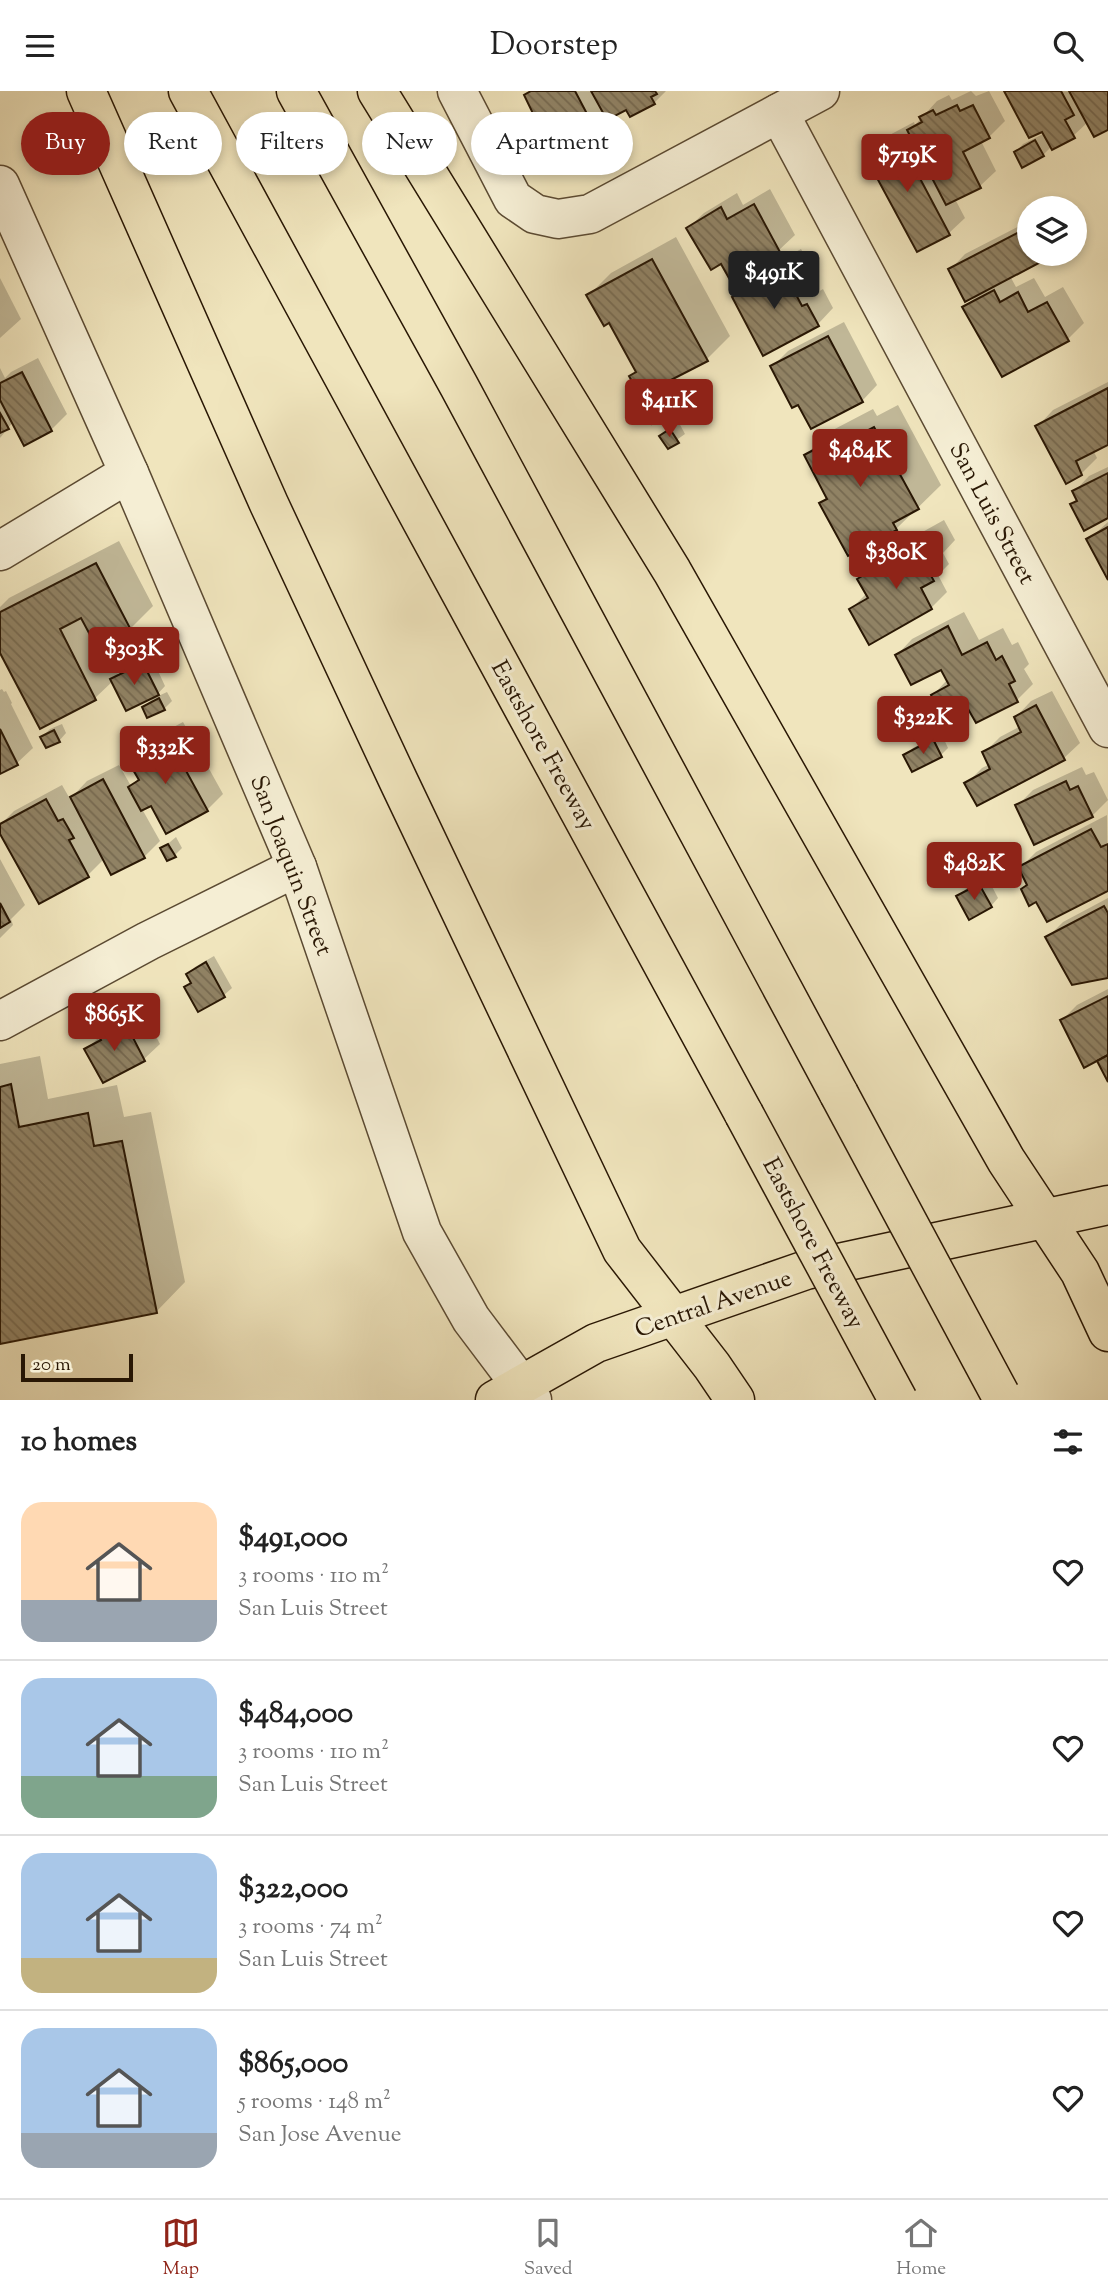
<!DOCTYPE html>
<meta charset="utf-8">
<style>
:root{--surface:#fff;--page:#f2f2f2;--text:#222;--muted:#767676;--line:#e0e0e0;--accent:#8f2418}
body{margin:0;font-family:"Sorts Mill Goudy",serif;background:var(--page);color:var(--text);height:100vh;display:flex;flex-direction:column;font-size:26px;white-space:nowrap}
*{box-sizing:border-box;margin:0}
p{font-size:23px;color:var(--muted)}
.icon{flex:none;width:38px;height:38px;fill:none;stroke:currentColor;stroke-width:2;stroke-linecap:round;stroke-linejoin:round}
.map{position:relative;height:1309px;overflow:hidden}
.drawer{display:flex;flex-direction:column;background:var(--surface);flex:1}
.drawer>*{flex:none}
.guide{position:absolute;left:21px;top:21px;width:700px;height:63px;display:flex;gap:14px}
.fabs{position:absolute;left:1017px;top:105px;display:grid;gap:14px}
.fabs a{display:grid;place-items:center;width:70px;height:70px;border-radius:50%;background:var(--surface);box-shadow:0 4px 10px #0003;font-size:35px}
.scale{position:absolute;left:21px;bottom:18px;width:112px;box-sizing:border-box;padding-left:7px;border:4px solid #291704;border-top:0;font-size:19px;line-height:24px;white-space:nowrap;color:#291704;-webkit-text-stroke:5px #f5eed4;paint-order:stroke}
.price{position:absolute;translate:-50% -60px;padding:0 16px;border-radius:7px;background:var(--accent);color:#fff;font-size:23px;line-height:46px;filter:drop-shadow(0 2px 4px #0008)}
.price::after{content:'';position:absolute;left:50%;top:42px;width:21px;height:16px;margin-left:-10px;background:inherit;clip-path:polygon(0 0,100% 0,50% 100%)}
.price.selected{background:#222;color:#fff}
ul{padding:0;list-style:none}
li{display:flex;align-items:center;gap:21px;height:175px;padding:0 21px}
li+li{border-top:2px solid var(--line)}
li span{display:grid;place-items:center;flex:none;width:196px;height:140px;border-radius:21px;color:#555}
li>.icon{margin-inline-start:auto}
span .icon{width:84px;height:84px;fill:#fffc;stroke-width:1}
li b{font-size:30px}
h2{display:flex;justify-content:space-between;align-items:center;height:84px;padding:0 21px;font-size:30px}
.pill{padding:0 24px;border-radius:32px;background:var(--surface);box-shadow:0 4px 10px #0003;font-size:24px;line-height:63px}
.pill.selected{background:var(--accent);color:#fff}
header{display:flex;justify-content:space-between;align-items:center;height:91px;padding:0 21px;background:var(--surface);font-size:32px;font-weight:600}
.tab-bar{display:flex;justify-content:space-around;align-items:center;height:98px;border-top:2px solid var(--line);background:var(--surface);font-size:19px;color:var(--muted)}
.tab-bar a{display:grid;justify-items:center;gap:4px}
.tab-bar .selected{color:var(--accent)}
.map>svg:first-child{display:block}
.shadow{fill:#0003}
.building{fill:url(#building-back-hatch);stroke:#291704;stroke-width:2}
.lines{fill:none;stroke-linecap:round;stroke-linejoin:round}
.minor-casing{stroke:#5b4a32;stroke-width:41}
.major-casing{stroke:#291704;stroke-width:41}
.highway-casing{stroke:#291704;stroke-width:41}
.minor{stroke:#f5eed4;stroke-width:38}
.major{stroke:#f0e5bd;stroke-width:38}
.highway{stroke:#f0e5bd;stroke-width:38}
.highway-bridge-casing{stroke:#291704;stroke-width:41;stroke-linecap:butt}
.highway-bridge{stroke:#f0e5bd;stroke-width:38}
.labels{text-anchor:middle;stroke-width:6;stroke-linejoin:round;paint-order:stroke}
.street-label{font-size:24px;fill:#291704;stroke:#f5eed4}
</style>
<header><svg class="icon" aria-label="menu" viewBox="0 0 24 24"><path d="M4 6h16M4 12h16M4 18h16"/></svg>Doorstep<svg class="icon" aria-label="search" viewBox="0 0 24 24"><circle cx="10" cy="10" r="6"/><path d="M15 15l6 6"/></svg></header>
<div class="map">
<svg width="1108" height="1309" viewBox="0 0 1108 1309">
<defs>
<pattern id="building-back-hatch" width="6" height="6" patternUnits="userSpaceOnUse" patternTransform="scale(1.75)"><rect width="6" height="6" fill="#908264"/><path d="M-1 5l2 2M0 0l6 6M5-1l2 2" fill="none" stroke="#766950"/></pattern>
</defs>
<rect width="100%" height="100%" fill="#f0e5bd"/>
<filter id="stains"><feTurbulence type="fractalNoise" baseFrequency=".00286" numOctaves="4"/><feColorMatrix values="0 0 0 0 .2 0 0 0 0 .09 0 0 0 0 .02 0 0 0 .5 -.17"/></filter>
<radialGradient id="worn" r=".72"><stop offset=".6" stop-color="#630" stop-opacity="0"/><stop offset="1" stop-color="#630" stop-opacity=".3"/></radialGradient>
<g class="shadow">
<path d="M530 0H666L654 12 627 16 606 24 599 32 600 34 584 50 526 4Z"/>
<path d="M971 0 976 5 989 0 1005 30 989 46 981 50 996 80 980 95 955 108 965 127 949 142 866 63 882 48 914 31 915 34 937 10 949 4 952 9Z"/>
<path d="M1006 0H1108V37L1088 31 1073 45 1052 55 1043 64 1016 61 1023 53 1045 42Z"/>
<path d="M770 98 795 144 779 159 722 171 688 137 704 122 737 102 743 114Z"/>
<path d="M1029 130V163H1052L1010 185 1016 196 1034 187 1045 206 1063 196 1084 232 1068 248 1002 284 965 216 978 203 950 179 965 163Z"/>
<path d="M676 146 730 245 707 268 677 284 668 293 631 285 637 279 610 230 588 205 611 182Z"/>
<path d="M801 158 812 177 807 181 818 201 823 198 833 217 818 233 734 207 770 175Z"/>
<path d="M0 187 21 228 0 247Z"/>
<path d="M844 231 877 294 862 310 799 312 772 276 788 260Z"/>
<path d="M38 267 67 323 51 339 13 331 0 347V277L5 287 11 281Z"/>
<path d="M1108 291V352L1093 359 1097 367 1081 383 1066 390 1038 335 1053 319Z"/>
<path d="M668 303 675 316 667 324 646 317 653 309Z"/>
<path d="M898 314 941 394 896 438 821 412 828 405 806 364 829 341 873 318 877 325Z"/>
<path d="M679 332 685 343 668 355 661 345Z"/>
<path d="M1108 376V425L1072 413 1078 408 1074 401 1089 385Z"/>
<path d="M944 429 955 449 943 462 949 473 938 484 947 501 931 517 851 518 867 502 859 488 875 473 892 458Z"/>
<path d="M1108 431V485L1089 448Z"/>
<path d="M119 450 153 515 130 538 102 552 118 583 151 565 165 595 154 607 167 601 172 610 164 618 144 616 155 605 113 590 95 607 41 636 0 558V516L9 507Z"/>
<path d="M964 521 979 549 1003 537 1012 554 1018 551 1029 573 1024 578 1033 593 1017 609 968 614 933 604 948 588 942 576 897 564 912 548Z"/>
<path d="M2 598 4 601 6 600 12 612 11 613 33 657 17 672 0 681V599Z"/>
<path d="M1052 600 1080 652 1064 667 967 692 982 677 990 673 984 662 1000 646 1021 635 1016 626 1031 610Z"/>
<path d="M183 631 223 703 207 719 152 713 142 718 160 750 144 766 104 768 88 784 0 740V734L14 720 62 694 70 708 87 690 119 674 131 695 139 687 128 667 144 652Z"/>
<path d="M62 633 66 642 59 650 42 646 50 638Z"/>
<path d="M941 642 948 657 941 664H905L913 657Z"/>
<path d="M1082 676 1086 684 1094 681 1108 709 1092 725 1017 715 1033 699Z"/>
<path d="M1107 724 1108 798 1028 793 1020 777 1036 761Z"/>
<path d="M176 746 182 757 175 764 163 757Z"/>
<path d="M0 768 25 814 11 828 13 834 0 847Z"/>
<path d="M987 786 998 807 991 815 958 805 966 798Z"/>
<path d="M1108 807V885L1047 847 1063 831Z"/>
<path d="M214 865 232 897 224 904 198 919 186 896 192 890 188 883 195 876Z"/>
<path d="M1108 898V987L1098 967 1062 929 1077 914Z"/>
<path d="M127 917 132 926 143 921 160 953 144 968 87 958 101 944 99 940 114 924Z"/>
<path d="M40 965 48 1008 117 994 124 1026 151 1021 185 1191 156 1221 0 1252V973Z"/>
</g>
<g class="building">
<path d="M531 0H575L595 38 582 44 585 51 554 66 524 4Z"/>
<path d="M591 0H655L657 3 651 6 655 13 630 26 626 19 607 29Z"/>
<path d="M1004 0H1061L1074 24 1065 29 1075 47 1052 59 1042 41 1029 47Z"/>
<path d="M1069 0H1108V39L1094 46Z"/>
<path d="M957 14 960 20 973 14 990 47 963 61 981 97 946 114 907 39 922 31 919 26 933 19 936 24Z"/>
<path d="M898 46 950 144 917 161 864 63Z"/>
<path d="M1035 49 1044 65 1022 77 1014 61Z"/>
<path d="M754 113 780 161 730 189 721 173 711 179 686 137 721 116 727 128Z"/>
<path d="M1029 136V163H1051L1052 165 965 211 948 178Z"/>
<path d="M652 168 708 270 667 291 669 295 656 301 654 299 641 306 629 285 636 281 609 232 604 235 586 204Z"/>
<path d="M785 173 797 194 792 196 802 215 807 213 819 235 763 265 732 206 754 194 752 190Z"/>
<path d="M994 199 1000 211 1018 201 1028 221 1047 211 1069 250 1002 286 962 216Z"/>
<path d="M828 245 863 311 811 338 798 314 792 317 770 275Z"/>
<path d="M22 281 52 340 24 355 0 309V292Z"/>
<path d="M1108 297V354L1076 370 1082 384 1066 393 1035 335Z"/>
<path d="M661 309 669 325 652 333 644 316Z"/>
<path d="M0 322 9 338 0 342Z"/>
<path d="M874 336 919 418 893 432 897 439 848 465 819 412 827 408 804 364 849 340 853 347Z"/>
<path d="M670 338 679 352 668 358 659 345Z"/>
<path d="M1108 382V427L1084 440 1070 413 1077 410 1072 400Z"/>
<path d="M1108 436V489L1086 448Z"/>
<path d="M928 443 941 466 925 474 934 490 921 497 932 518 869 554 849 518 868 507 857 488 876 477 874 474Z"/>
<path d="M96 472 131 539 97 557 81 527 60 538 96 609 40 638 0 562V521Z"/>
<path d="M948 535 962 564 987 551 996 569 1002 565 1015 590 1009 593 1018 611 976 632 967 616 944 629 931 604 949 594 941 579 911 594 895 564Z"/>
<path d="M143 572 159 604 126 620 110 588Z"/>
<path d="M159 607 165 619 147 627 142 616Z"/>
<path d="M1036 614 1065 669 977 715 964 692 990 678 982 661 1021 641 1014 626Z"/>
<path d="M0 638 18 674 0 683Z"/>
<path d="M54 639 60 651 46 657 40 646Z"/>
<path d="M167 645 208 720 166 743 151 715 141 720 128 696 139 689 126 667Z"/>
<path d="M933 648 942 666 912 681 903 664Z"/>
<path d="M103 688 145 767 111 784 70 706Z"/>
<path d="M1066 690 1070 699 1078 695 1093 726 1034 754 1015 714Z"/>
<path d="M46 708 58 730 63 728 74 747 69 749 89 786 39 813 0 743V733Z"/>
<path d="M1091 738 1101 756 1108 753V800L1047 831 1036 811 1029 815 1021 798 1027 794 1018 776Z"/>
<path d="M168 753 176 766 167 770 160 757Z"/>
<path d="M979 793 992 816 969 829 956 805Z"/>
<path d="M0 812 10 831 0 837Z"/>
<path d="M1104 815 1108 822V887L1072 894 1045 846Z"/>
<path d="M206 871 225 906 198 921 184 896 191 892 186 883Z"/>
<path d="M1108 905V964L1084 977 1060 929Z"/>
<path d="M111 932 116 941 127 935 145 970 103 992 84 958 101 949 96 940Z"/>
<path d="M1108 964V991L1097 970Z"/>
<path d="M11 993 19 1036 88 1022 94 1055 122 1050 157 1222 0 1253V996Z"/>
</g>
<g class="lines">
<defs>
<g id="minor">
<path d="M457 0 513 108 535 123 558 128 590 123 820 0"/>
<path d="M779 22 1108 637"/>
<path d="M0 94 129 382 297 776 422 1141 471 1228 532 1309"/>
<path d="M0 460 129 382"/>
<path d="M0 930 148 850 297 776"/>
</g>
<path id="major" d="M495 1309 596 1252 806 1179 1108 1114"/>
<g id="highway">
<path d="M86 0 269 413 399 691 622 1159 712 1275 735 1309"/>
<path d="M188 0 744 1023"/>
<path d="M296 0 459 295 839 1003"/>
<path d="M377 0 672 480 1006 1069 1080 1181 1108 1241"/>
</g>
</defs>
<use href="#minor" class="minor-casing"/>
<use href="#major" class="major-casing"/>
<use href="#highway" class="highway-casing"/>
<use href="#minor" class="minor"/>
<use href="#major" class="major"/>
<use href="#highway" class="highway"/>
<defs>
<g id="highway-bridge">
<path d="M839 1003 1000 1303"/>
<path d="M744 1023 898 1309"/>
</g>
</defs>
<use href="#highway-bridge" class="highway-bridge-casing"/>
<use href="#highway-bridge" class="highway-bridge"/>
</g>
<g class="labels">
<g class="street-label">
<text transform="translate(993 422) rotate(62)" y="8">San Luis Street</text>
<text transform="translate(544 654) rotate(61)" y="8">Eastshore Freeway</text>
<text transform="translate(292 774) rotate(69)" y="8">San Joaquin Street</text>
<text transform="translate(814 1152) rotate(62)" y="8">Eastshore Freeway</text>
<text transform="translate(713 1212) rotate(-19)" y="8">Central Avenue</text>
</g>
</g>
<rect width="100%" height="100%" filter="url(#stains)"/>
<rect width="100%" height="100%" fill="url(#worn)"/>
</svg>
<div class="fabs">
<a><svg class="icon" aria-label="layers" viewBox="0 0 24 24"><path d="M12 4l9 5-9 5-9-5zM3 14l9 5 9-5"/></svg></a>
</div>
<div class="scale">20 m</div>
<b class="price" style="left:907px;top:103px">$719K</b>
<b class="price selected" style="left:774px;top:220px">$491K</b>
<b class="price" style="left:669px;top:348px">$411K</b>
<b class="price" style="left:860px;top:398px">$484K</b>
<b class="price" style="left:896px;top:500px">$380K</b>
<b class="price" style="left:134px;top:596px">$303K</b>
<b class="price" style="left:923px;top:665px">$322K</b>
<b class="price" style="left:165px;top:695px">$332K</b>
<b class="price" style="left:974px;top:811px">$482K</b>
<b class="price" style="left:114px;top:962px">$865K</b>
<div class="guide">
<a class="pill selected">Buy</a>
<a class="pill">Rent</a>
<a class="pill">Filters</a>
<a class="pill">New</a>
<a class="pill">Apartment</a>
</div>
</div>
<section class="drawer">
<h2>10 homes<svg class="icon" aria-label="filters" viewBox="0 0 24 24"><path d="M4 7h16M4 17h16"/><circle cx="9" cy="7" r="2"/><circle cx="15" cy="17" r="2"/></svg></h2>
<ul>
<li><span style="background:linear-gradient(#ffd9b3 70%,#9aa5b1 0)"><svg class="icon" aria-label="home" viewBox="0 0 24 24"><path d="M3 11l9-7 9 7M6 9v11h12V9"/></svg></span><div><b>$491,000</b><p>3 rooms · 110 m²</p><p>San Luis Street</p></div><svg class="icon" aria-label="heart" viewBox="0 0 24 24"><path d="M12 20l-8-8c-3-5 5-10 8-4 3-6 11-1 8 4z"/></svg></li>
<li><span style="background:linear-gradient(#a9c7e8 70%,#7fa58c 0)"><svg class="icon" aria-label="home" viewBox="0 0 24 24"><path d="M3 11l9-7 9 7M6 9v11h12V9"/></svg></span><div><b>$484,000</b><p>3 rooms · 110 m²</p><p>San Luis Street</p></div><svg class="icon" aria-label="heart" viewBox="0 0 24 24"><path d="M12 20l-8-8c-3-5 5-10 8-4 3-6 11-1 8 4z"/></svg></li>
<li><span style="background:linear-gradient(#a9c7e8 75%,#c2b280 0)"><svg class="icon" aria-label="home" viewBox="0 0 24 24"><path d="M3 11l9-7 9 7M6 9v11h12V9"/></svg></span><div><b>$322,000</b><p>3 rooms · 74 m²</p><p>San Luis Street</p></div><svg class="icon" aria-label="heart" viewBox="0 0 24 24"><path d="M12 20l-8-8c-3-5 5-10 8-4 3-6 11-1 8 4z"/></svg></li>
<li><span style="background:linear-gradient(#a9c7e8 75%,#9aa5b1 0)"><svg class="icon" aria-label="home" viewBox="0 0 24 24"><path d="M3 11l9-7 9 7M6 9v11h12V9"/></svg></span><div><b>$865,000</b><p>5 rooms · 148 m²</p><p>San Jose Avenue</p></div><svg class="icon" aria-label="heart" viewBox="0 0 24 24"><path d="M12 20l-8-8c-3-5 5-10 8-4 3-6 11-1 8 4z"/></svg></li>
</ul>
</section>
<nav class="tab-bar">
<a class="selected"><svg class="icon" aria-label="map" viewBox="0 0 24 24"><path d="M3 6l6-2 6 2 6-2v14l-6 2-6-2-6 2zM9 4v14M15 6v14"/></svg>Map</a>
<a><svg class="icon" aria-label="saved" viewBox="0 0 24 24"><path d="M7 4h10v16l-5-4-5 4z"/></svg>Saved</a>
<a><svg class="icon" aria-label="home" viewBox="0 0 24 24"><path d="M3 11l9-7 9 7M6 9v11h12V9"/></svg>Home</a>
</nav>
